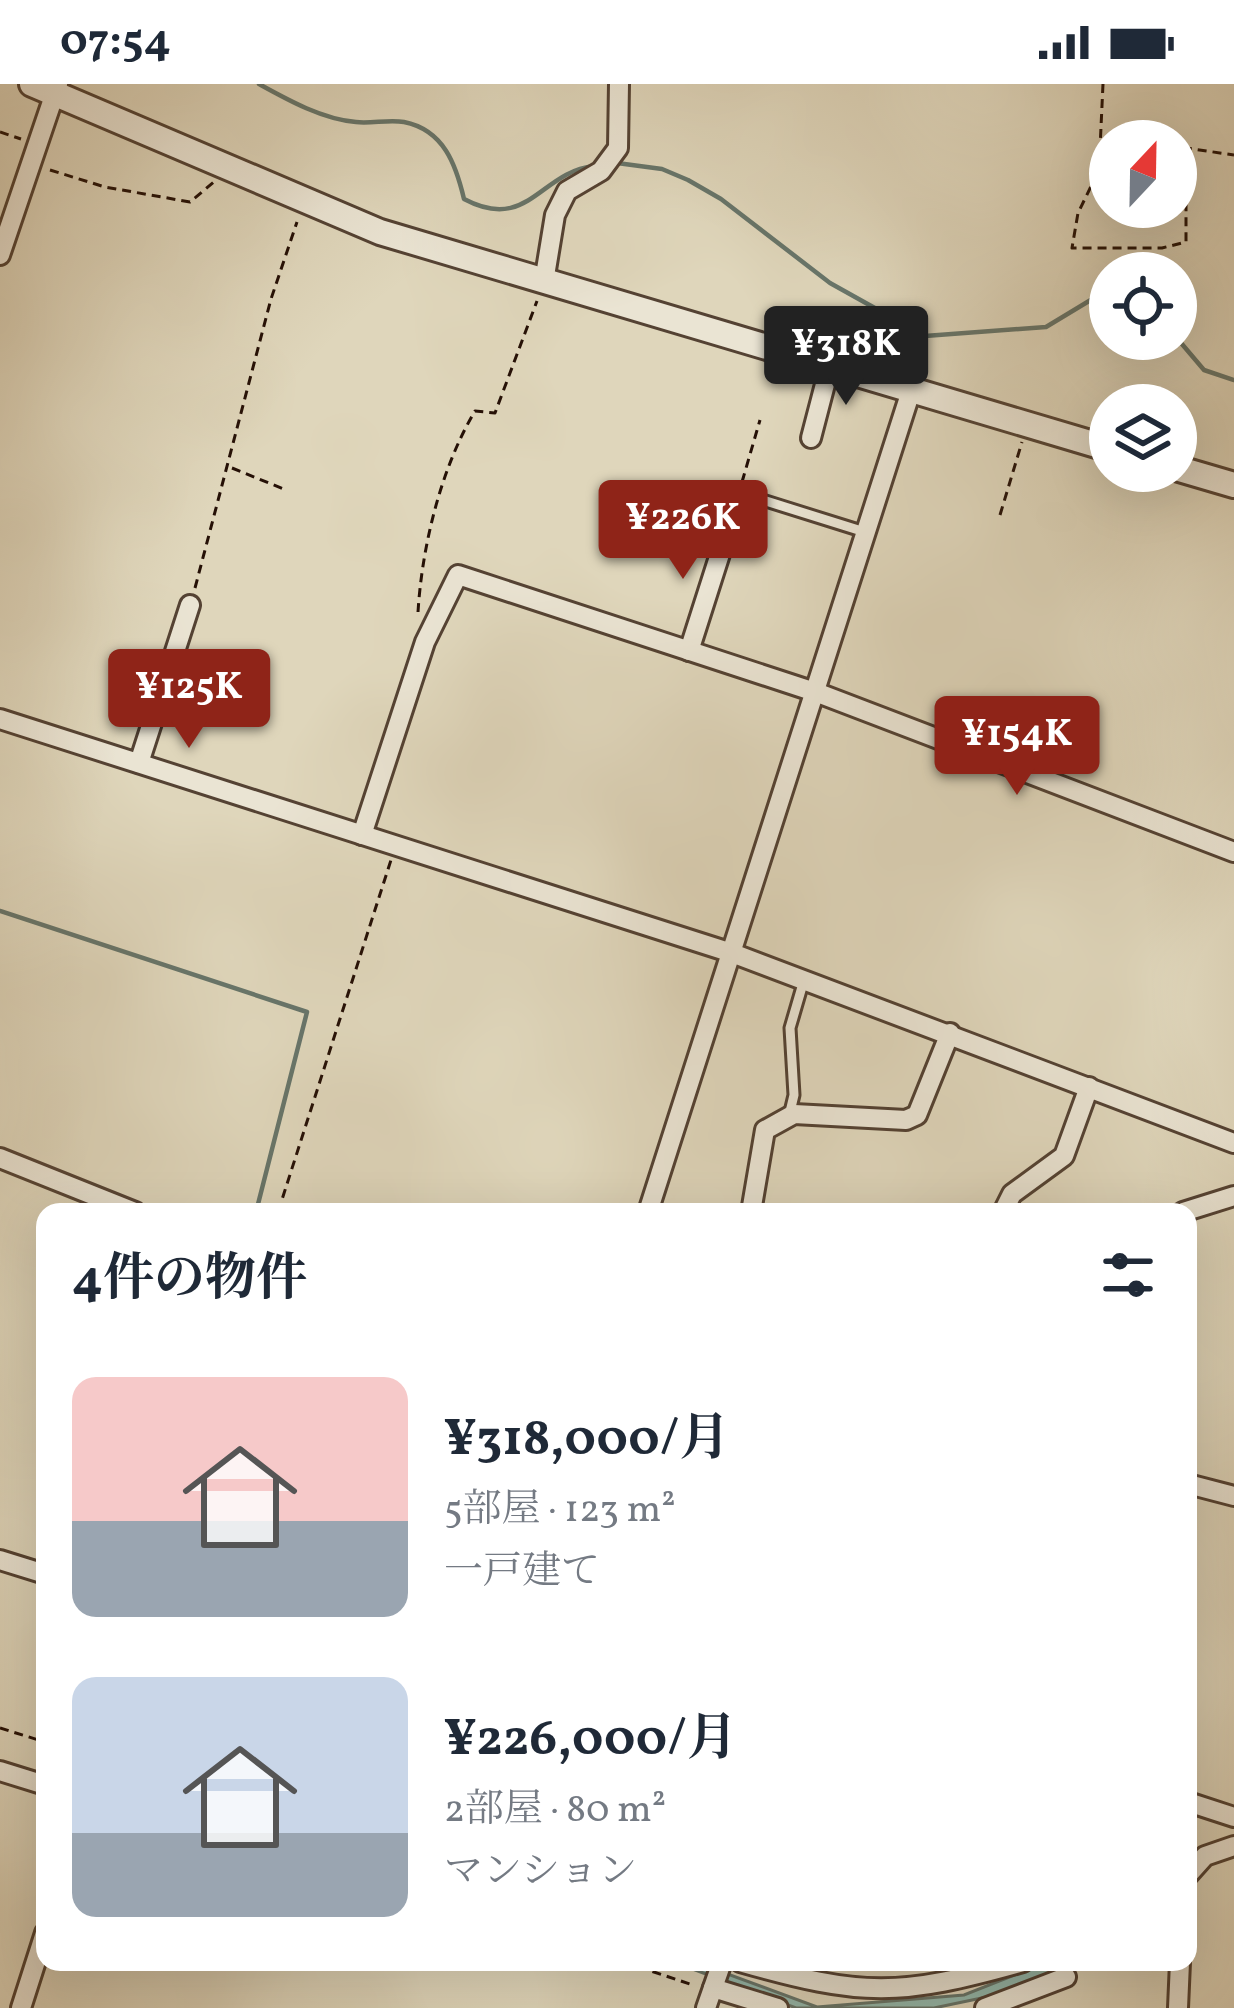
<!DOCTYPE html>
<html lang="ja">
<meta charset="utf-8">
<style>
:root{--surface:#fff;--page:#f2f2f3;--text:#1f2937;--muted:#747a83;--accent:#8f2418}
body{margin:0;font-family:Vollkorn,"Noto Serif JP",serif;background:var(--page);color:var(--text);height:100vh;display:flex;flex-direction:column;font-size:45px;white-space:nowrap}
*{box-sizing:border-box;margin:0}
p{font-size:39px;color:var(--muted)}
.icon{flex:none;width:66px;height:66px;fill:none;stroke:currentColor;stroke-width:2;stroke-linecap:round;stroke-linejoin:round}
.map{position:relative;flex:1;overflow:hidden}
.side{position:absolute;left:36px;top:1119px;width:1161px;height:768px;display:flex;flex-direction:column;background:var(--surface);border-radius:24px;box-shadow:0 12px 48px #0002}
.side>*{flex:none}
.needle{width:78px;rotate:22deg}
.fabs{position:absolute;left:1089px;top:36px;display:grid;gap:24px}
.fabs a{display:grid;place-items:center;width:108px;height:108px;border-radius:50%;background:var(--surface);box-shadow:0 12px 48px #0002;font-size:60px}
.price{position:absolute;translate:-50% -102px;padding:0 27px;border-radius:12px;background:var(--accent);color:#fff;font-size:39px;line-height:78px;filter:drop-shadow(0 3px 6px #0008)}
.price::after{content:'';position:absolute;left:50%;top:72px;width:36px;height:27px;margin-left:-18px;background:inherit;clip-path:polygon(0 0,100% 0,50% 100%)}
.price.current{background:#222;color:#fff}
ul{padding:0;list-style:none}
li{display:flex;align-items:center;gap:36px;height:300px;padding:0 36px}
li span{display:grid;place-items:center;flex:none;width:336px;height:240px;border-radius:24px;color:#555}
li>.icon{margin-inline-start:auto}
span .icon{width:144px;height:144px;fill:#fffc;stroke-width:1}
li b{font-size:51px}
h2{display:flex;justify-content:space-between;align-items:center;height:144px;padding:0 36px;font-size:51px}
.status{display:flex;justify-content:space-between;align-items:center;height:84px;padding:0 60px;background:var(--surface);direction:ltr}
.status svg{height:33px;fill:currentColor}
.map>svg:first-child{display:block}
.water{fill:#93b9ad;stroke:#67756a;stroke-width:3}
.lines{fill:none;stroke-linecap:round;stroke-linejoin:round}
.stream{stroke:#67756a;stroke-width:4.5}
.service-casing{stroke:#544233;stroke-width:15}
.minor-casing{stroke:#544233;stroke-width:24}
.tertiary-casing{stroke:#544233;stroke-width:30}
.path{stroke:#251006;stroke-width:3;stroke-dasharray:9 6;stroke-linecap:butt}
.service{stroke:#eae4d3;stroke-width:9}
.minor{stroke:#eae4d3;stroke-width:18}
.tertiary{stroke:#eae4d3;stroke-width:24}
</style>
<div class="status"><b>07:54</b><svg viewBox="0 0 49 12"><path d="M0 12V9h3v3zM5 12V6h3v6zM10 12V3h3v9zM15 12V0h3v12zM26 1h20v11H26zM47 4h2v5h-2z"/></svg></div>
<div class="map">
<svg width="1234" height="1924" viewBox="0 0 1234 1924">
<rect width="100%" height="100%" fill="#dfd6bb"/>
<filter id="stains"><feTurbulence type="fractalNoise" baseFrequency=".00167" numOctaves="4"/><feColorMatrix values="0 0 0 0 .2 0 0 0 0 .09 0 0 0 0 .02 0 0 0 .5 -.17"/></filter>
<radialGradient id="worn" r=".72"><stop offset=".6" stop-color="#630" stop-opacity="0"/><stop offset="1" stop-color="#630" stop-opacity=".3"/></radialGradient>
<path class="water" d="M674 1878H695L817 1923 964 1911 1027 1886 1088 1878 996 1911 934 1924H796Z"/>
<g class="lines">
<g class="stream">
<path d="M259 0C288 16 322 35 356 38 371 40 389 35 404 38 444 46 456 81 464 115 528 149 540 88 594 82"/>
<path d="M617 79 662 85 688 96 721 115 830 199 925 252 1046 243 1094 214 1110 217"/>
<path d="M1176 253 1204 286 1234 296"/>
<path d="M0 827 307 928 256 1128"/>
</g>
<defs>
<g id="service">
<path d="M725 447 737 408 868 449"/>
<path d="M789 1032 794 1011 790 944 804 896"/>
</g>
<g id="minor">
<path d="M0 171 58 0"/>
<path d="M544 198 555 131 567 107 601 87 618 64 619 0"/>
<path d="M811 354 830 281"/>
<path d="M673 430 727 448 689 567"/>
<path d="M0 635 732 869 1234 1059"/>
<path d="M139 679 190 521"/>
<path d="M362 751 425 558 458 491 818 609 1234 768"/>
<path d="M0 1074 135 1128"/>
<path d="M648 1128 911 307"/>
<path d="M751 1128 765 1046 794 1030 906 1036 917 1031 950 949"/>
<path d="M1003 1128 1012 1110 1064 1072 1089 1003"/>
<path d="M1183 1128 1234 1112"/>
<path d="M1188 1400 1234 1412"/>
<path d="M0 1476 45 1490"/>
<path d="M0 1687 45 1701"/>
<path d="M1188 1718 1234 1733"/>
<path d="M1188 1791 1205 1772 1234 1762"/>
<path d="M740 1878C863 1913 899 1913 1023 1878"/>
<path d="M713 1904 778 1924"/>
<path d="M21 1924 45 1849"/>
<path d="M706 1924 722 1878"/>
<path d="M985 1924 1066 1893"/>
<path d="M1178 1924 1180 1878"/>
</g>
<g id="tertiary">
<path d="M32 0 380 148 1110 365"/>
<path d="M1176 384 1234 401"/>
</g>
</defs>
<use href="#service" class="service-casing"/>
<use href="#minor" class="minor-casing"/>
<use href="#tertiary" class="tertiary-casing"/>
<g class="path">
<path d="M1103 0 1099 86 1078 129 1072 164H1162L1186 158V64L1234 71"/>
<path d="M0 48 21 55"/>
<path d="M50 86 105 103 190 118 215 97"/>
<path d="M232 384 286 406"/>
<path d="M742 398 760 336"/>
<path d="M1000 431 1022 358"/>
<path d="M195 504 271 215 297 138"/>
<path d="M418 528C422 462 441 384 475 327L495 329 537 217"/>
<path d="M278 1128 391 776"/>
<path d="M0 1644 45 1658"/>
<path d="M624 1878 693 1901"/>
</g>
<use href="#service" class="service"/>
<use href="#minor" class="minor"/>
<use href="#tertiary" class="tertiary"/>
</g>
<rect width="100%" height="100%" filter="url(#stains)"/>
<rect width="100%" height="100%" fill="url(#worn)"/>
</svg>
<div class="fabs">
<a><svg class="needle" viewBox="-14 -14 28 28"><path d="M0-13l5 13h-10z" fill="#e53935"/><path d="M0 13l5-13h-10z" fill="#747a83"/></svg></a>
<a><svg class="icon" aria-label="locate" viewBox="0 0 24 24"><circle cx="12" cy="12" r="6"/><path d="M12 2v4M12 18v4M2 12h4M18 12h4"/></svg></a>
<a><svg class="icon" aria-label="layers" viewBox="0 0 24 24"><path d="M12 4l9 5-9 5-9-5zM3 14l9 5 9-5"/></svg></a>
</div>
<b class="price current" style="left:846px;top:324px">¥318K</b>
<b class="price" style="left:683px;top:498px">¥226K</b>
<b class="price" style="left:189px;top:667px">¥125K</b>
<b class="price" style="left:1017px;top:714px">¥154K</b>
<section class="side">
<h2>4件の物件<svg class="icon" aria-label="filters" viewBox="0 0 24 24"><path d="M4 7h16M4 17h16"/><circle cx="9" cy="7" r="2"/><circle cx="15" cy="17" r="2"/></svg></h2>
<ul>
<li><span style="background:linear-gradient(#f6c9c9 60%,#9aa5b1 0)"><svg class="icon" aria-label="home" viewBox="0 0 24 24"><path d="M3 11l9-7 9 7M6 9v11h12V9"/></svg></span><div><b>¥318,000/月</b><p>5部屋 · 123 m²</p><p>一戸建て</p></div></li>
<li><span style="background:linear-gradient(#c9d6e8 65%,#9aa5b1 0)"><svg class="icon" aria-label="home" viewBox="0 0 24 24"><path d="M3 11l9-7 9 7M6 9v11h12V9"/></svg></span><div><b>¥226,000/月</b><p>2部屋 · 80 m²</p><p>マンション</p></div></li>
</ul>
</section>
</div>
